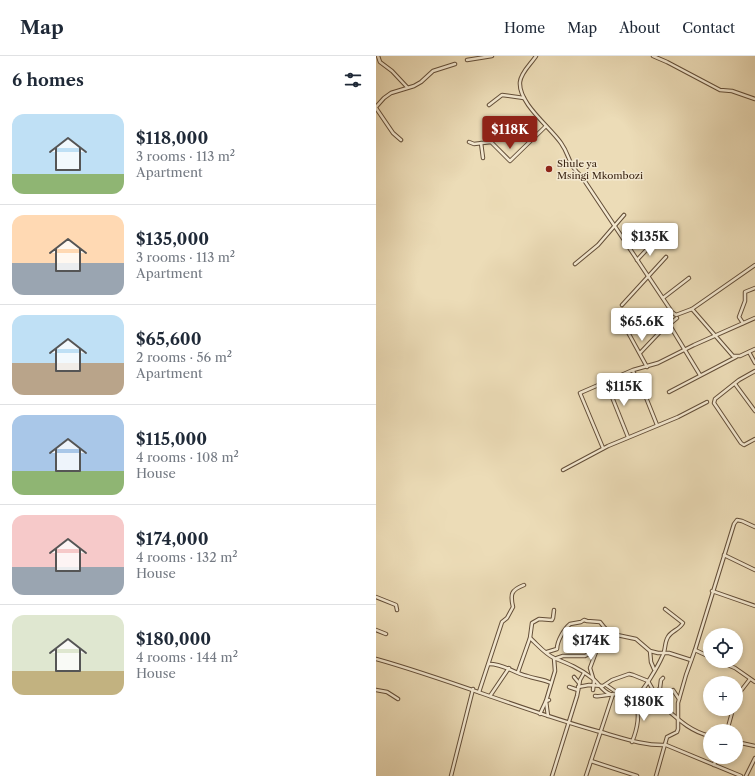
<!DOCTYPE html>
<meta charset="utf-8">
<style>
:root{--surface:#fff;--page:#f6f6f7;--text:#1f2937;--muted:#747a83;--line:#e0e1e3;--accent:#8f2418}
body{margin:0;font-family:"Libre Caslon Text",serif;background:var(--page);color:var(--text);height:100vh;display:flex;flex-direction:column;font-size:15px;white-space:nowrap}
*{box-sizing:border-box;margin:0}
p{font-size:13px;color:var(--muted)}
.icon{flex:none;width:22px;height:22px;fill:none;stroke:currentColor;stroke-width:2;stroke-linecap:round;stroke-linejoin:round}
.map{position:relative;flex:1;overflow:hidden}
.drawer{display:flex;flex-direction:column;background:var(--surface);width:376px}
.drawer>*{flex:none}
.fabs{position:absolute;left:327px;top:572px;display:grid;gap:8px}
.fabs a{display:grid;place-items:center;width:40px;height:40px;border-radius:50%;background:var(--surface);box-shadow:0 2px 6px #0003;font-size:20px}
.price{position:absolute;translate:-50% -34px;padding:0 9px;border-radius:4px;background:#fff;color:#222;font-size:13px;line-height:26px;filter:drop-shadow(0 1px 2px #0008)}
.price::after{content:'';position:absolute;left:50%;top:24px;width:12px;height:9px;margin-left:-6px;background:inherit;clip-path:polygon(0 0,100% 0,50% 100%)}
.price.selected{background:var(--accent);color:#fff}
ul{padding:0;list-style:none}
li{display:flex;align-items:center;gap:12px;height:100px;padding:0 12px}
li+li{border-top:1px solid var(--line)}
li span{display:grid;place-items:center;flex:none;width:112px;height:80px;border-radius:12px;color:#555}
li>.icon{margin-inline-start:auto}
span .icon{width:48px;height:48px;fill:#fffc;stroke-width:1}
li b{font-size:17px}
h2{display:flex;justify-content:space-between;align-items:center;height:48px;padding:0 12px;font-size:17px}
header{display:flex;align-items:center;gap:24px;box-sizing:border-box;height:56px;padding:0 20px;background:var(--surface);border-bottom:1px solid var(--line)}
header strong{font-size:19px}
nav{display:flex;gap:22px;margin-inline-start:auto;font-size:14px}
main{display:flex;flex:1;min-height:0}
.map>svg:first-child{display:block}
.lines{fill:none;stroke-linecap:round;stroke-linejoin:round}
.minor-casing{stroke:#634e38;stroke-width:4.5}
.minor{stroke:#f3e8d0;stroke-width:2.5}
.poi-dot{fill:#8f2418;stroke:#f3e8d0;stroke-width:1.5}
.labels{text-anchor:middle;stroke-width:3;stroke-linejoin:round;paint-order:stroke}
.poi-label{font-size:10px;fill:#351f0e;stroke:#f3e8d0;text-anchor:start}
</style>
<header>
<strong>Map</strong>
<nav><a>Home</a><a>Map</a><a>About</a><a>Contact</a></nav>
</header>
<main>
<section class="drawer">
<h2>6 homes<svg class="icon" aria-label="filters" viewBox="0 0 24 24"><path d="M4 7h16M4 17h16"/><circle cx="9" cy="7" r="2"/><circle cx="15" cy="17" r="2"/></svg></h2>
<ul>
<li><span style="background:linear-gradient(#bfe0f5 75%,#8fb573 0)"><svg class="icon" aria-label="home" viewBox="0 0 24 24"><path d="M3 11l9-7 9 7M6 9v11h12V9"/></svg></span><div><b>$118,000</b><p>3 rooms · 113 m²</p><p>Apartment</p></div></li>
<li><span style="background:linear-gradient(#ffd9b3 60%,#9aa5b1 0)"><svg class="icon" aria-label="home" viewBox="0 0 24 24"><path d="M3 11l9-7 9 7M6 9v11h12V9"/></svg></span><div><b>$135,000</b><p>3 rooms · 113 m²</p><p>Apartment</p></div></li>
<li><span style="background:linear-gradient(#bfe0f5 60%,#b9a48a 0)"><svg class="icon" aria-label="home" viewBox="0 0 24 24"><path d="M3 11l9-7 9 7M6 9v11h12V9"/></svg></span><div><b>$65,600</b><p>2 rooms · 56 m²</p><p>Apartment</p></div></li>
<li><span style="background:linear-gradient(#a9c7e8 70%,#8fb573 0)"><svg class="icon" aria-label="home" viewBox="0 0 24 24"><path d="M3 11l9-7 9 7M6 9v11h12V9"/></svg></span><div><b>$115,000</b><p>4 rooms · 108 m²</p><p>House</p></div></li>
<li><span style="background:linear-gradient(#f6c9c9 65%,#9aa5b1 0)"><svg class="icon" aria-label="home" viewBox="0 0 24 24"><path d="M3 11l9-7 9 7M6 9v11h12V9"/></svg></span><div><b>$174,000</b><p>4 rooms · 132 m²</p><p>House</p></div></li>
<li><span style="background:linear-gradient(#dfe7d0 70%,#c2b280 0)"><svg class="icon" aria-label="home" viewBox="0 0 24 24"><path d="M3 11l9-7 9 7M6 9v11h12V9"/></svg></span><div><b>$180,000</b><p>4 rooms · 144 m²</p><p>House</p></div></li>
</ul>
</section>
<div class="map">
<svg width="379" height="720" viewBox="0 0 379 720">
<rect width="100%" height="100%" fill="#ecdcb7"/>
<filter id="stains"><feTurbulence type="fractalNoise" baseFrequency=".005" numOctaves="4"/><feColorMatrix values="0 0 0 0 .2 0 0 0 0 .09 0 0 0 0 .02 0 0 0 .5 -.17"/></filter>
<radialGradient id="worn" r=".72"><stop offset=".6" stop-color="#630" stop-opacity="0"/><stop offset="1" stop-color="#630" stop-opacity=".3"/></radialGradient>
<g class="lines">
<defs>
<g id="minor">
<path d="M2 0 4 6 16 15 31 31"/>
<path d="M160 0C155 8 145 16 144 26 142 47 174 71 185 87 195 101 191 108 206 121L296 256 300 259 316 253 357 300H364L379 293"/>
<path d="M277 0 291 6 344 34 356 35 379 43"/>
<path d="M91 4 116 0"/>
<path d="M113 49 126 39 148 42"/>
<path d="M0 51 8 42 15 37 38 30 45 26 57 15 79 8"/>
<path d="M0 52 17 77 25 84"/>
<path d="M93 86 98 88 115 86 134 105 170 70"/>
<path d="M105 87 107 102"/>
<path d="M261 204 276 188"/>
<path d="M199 208 222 189 248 159"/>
<path d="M287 242 313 222"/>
<path d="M246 249 290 201"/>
<path d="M316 253 379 209"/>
<path d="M367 267 363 261 369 245V236L379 232"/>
<path d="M293 268 324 319"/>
<path d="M248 269 271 311"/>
<path d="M373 296 379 307"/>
<path d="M264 297 283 277 301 262"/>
<path d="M257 315 269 339 281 369"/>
<path d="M379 315 363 324 339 343 338 347 365 387 368 389 379 383"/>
<path d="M230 326 252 381"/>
<path d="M359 328 379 355"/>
<path d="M293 336 360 301"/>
<path d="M227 392 204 337 257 314 282 307 318 289 379 262"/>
<path d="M187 414 232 390 302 361 331 346"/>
<path d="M348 499 379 514"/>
<path d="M336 535 379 550"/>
<path d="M0 541 20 549 21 554"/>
<path d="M0 574 10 578"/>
<path d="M154 582C161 588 169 598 178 602 193 608 203 612 216 622 223 627 226 635 234 638"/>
<path d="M274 595 275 606 278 613"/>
<path d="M171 596 181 593C181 585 188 573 194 568L205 566 208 564 211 565 224 566 232 576 241 579 260 583 274 595 282 597H293L315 604"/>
<path d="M334 601 319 594 358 468 361 464 366 465 379 471"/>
<path d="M181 602 187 600H209L215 597 224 587 238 578"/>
<path d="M0 603C75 624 146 654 221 675 244 681 266 690 290 689L365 720"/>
<path d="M342 605 359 612 379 626"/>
<path d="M113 608C129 608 137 617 151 620 159 623 167 623 175 627"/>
<path d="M142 616 154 582 156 567 163 563 176 564 177 562 178 554"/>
<path d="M198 621 203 627"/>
<path d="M217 622 214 612 229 572"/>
<path d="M230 629 243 638"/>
<path d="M193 631 202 634"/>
<path d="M202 631 213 629 227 630 236 624 253 618 257 619 272 625 281 641 282 646C298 659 312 675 334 680"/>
<path d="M0 634 11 636 22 643"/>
<path d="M217 634 218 624"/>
<path d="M297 634 303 643"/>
<path d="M103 636 126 566 131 562 137 551C134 538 135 534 148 529"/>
<path d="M263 639 279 638 284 632 285 624 287 622"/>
<path d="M114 640 133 612"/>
<path d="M219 640C226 641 233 638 240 638 247 639 253 641 261 639 266 638 283 608 286 601 290 595 288 587 292 581 295 575 303 574 307 567L289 553"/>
<path d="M267 640 282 646"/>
<path d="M247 641 262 656"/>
<path d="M360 648 364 636 374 623"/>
<path d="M164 658 170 645 173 644"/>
<path d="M172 660 170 645 179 615 178 602"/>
<path d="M351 675 357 653"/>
<path d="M360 684 365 687 379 690"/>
<path d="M256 686C261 674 264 659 260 646"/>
<path d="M215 705 261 720"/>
<path d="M338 709 340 701"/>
<path d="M75 720 97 633"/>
<path d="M176 720 201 640 204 624 208 617"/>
<path d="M210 720 237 638"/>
<path d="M280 720 291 681 301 676 302 673V647L310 619 319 594"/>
<path d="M370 720 379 702"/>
</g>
</defs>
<use href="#minor" class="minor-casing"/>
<use href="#minor" class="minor"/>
</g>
<circle class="poi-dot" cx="173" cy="113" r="4"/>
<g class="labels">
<g class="poi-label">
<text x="181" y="111">Shule ya<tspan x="181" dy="12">Msingi Mkombozi</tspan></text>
</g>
</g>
<rect width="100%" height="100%" filter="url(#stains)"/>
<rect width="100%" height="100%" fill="url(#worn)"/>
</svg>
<div class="fabs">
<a><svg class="icon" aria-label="locate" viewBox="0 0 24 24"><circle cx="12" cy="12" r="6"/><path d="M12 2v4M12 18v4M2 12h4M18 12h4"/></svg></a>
<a>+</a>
<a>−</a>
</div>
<b class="price selected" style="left:134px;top:94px">$118K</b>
<b class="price" style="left:274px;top:201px">$135K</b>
<b class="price" style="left:266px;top:286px">$65.6K</b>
<b class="price" style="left:248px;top:351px">$115K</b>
<b class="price" style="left:215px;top:605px">$174K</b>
<b class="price" style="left:268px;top:666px">$180K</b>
</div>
</main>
